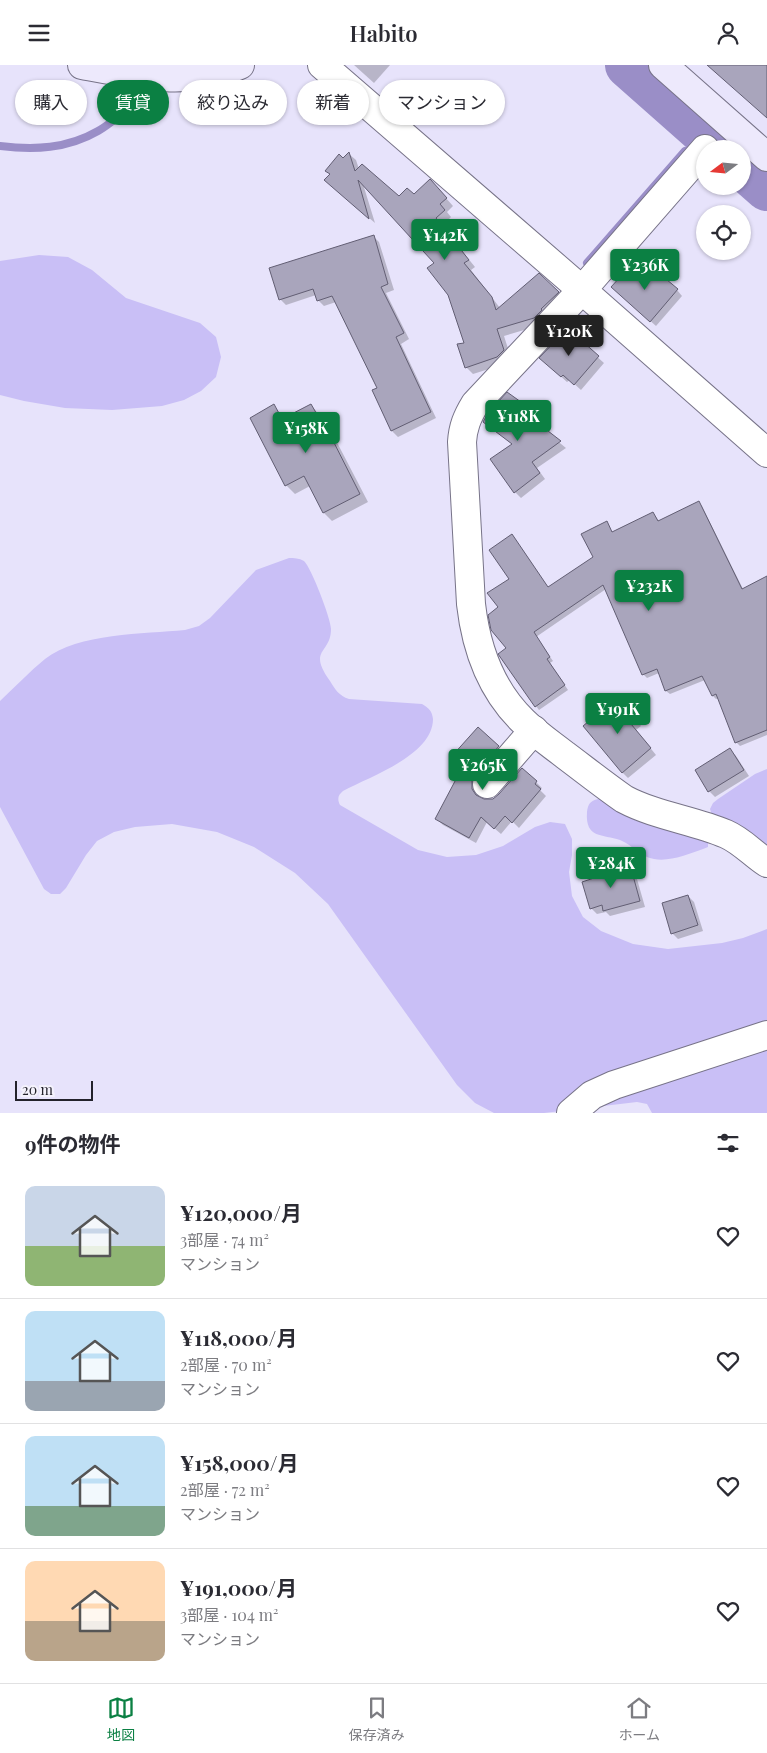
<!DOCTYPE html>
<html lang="ja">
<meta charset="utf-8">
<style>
:root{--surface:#fff;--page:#f2f2f3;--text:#2b2b33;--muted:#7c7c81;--line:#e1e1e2;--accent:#0b8043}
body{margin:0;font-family:"Playfair Display","Noto Sans JP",serif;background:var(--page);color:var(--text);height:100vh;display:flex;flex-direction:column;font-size:19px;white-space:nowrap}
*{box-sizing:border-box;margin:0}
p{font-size:16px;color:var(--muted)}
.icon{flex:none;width:28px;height:28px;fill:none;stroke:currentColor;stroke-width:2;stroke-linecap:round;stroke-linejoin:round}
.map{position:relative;height:1048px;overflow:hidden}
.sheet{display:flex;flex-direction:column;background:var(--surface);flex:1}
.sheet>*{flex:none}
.guide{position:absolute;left:15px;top:15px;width:500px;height:45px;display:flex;gap:10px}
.needle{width:32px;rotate:254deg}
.controls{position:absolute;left:696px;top:75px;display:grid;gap:10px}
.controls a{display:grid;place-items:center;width:55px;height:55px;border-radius:50%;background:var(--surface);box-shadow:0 1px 4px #0004;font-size:25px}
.scale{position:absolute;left:15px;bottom:12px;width:78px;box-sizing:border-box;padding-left:5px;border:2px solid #23222b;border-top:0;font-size:14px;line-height:18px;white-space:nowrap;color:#23222b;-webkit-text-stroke:4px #f4f2fc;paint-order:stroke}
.price{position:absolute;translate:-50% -42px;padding:0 11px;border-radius:5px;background:var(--accent);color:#fff;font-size:16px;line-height:32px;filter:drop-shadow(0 1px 2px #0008)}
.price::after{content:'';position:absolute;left:50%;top:30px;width:15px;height:11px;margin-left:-8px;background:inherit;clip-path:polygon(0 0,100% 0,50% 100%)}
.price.active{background:#222;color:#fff}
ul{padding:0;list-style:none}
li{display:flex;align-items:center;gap:15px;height:125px;padding:0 25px}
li+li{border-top:1px solid var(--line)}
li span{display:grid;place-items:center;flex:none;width:140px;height:100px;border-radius:10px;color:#555}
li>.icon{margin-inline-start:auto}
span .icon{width:60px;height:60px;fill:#fffc;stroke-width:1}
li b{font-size:21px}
h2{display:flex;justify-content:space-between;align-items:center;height:60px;padding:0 25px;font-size:21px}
.tag{padding:0 18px;border-radius:22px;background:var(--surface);box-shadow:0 1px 4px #0004;font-size:18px;line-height:45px}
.tag.active{background:var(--accent);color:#fff}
header{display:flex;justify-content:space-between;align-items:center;height:65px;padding:0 25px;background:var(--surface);font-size:22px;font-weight:600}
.tabs{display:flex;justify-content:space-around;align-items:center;height:70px;border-top:1px solid var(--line);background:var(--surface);font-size:14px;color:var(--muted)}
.tabs a{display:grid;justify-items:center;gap:2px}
.tabs .active{color:var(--accent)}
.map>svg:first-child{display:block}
.green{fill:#c9bff6}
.shadow{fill:#0003}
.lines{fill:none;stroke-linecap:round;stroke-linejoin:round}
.stream{stroke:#9a8ec7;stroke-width:8}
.river{stroke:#9a8ec7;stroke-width:46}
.building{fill:#a9a5bc;stroke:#625e73}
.street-casing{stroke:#777388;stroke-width:30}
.secondary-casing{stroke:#777388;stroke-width:30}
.street{stroke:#fff;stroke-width:28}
.secondary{stroke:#ede9fc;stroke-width:28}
</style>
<header><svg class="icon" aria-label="menu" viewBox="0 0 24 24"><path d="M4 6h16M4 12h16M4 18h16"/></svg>Habito<svg class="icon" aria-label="person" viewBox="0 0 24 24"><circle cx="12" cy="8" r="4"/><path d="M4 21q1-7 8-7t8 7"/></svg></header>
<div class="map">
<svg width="767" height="1048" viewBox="0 0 767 1048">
<rect width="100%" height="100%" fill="#e7e3fb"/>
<g class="green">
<path d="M39 190 68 192 92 205 126 233 200 258 216 272 221 292 216 312 201 326 184 335 162 341 112 345 65 343 24 336 0 330V196Z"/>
<path d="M289 493C294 493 299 493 304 496 311 502 331 554 331 564 331 589 307 584 330 616 335 624 339 631 349 634L422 639C429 643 432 646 433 654 433 690 371 711 343 726 338 730 337 734 340 740L418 785 447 792 476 790 503 781 535 762 550 757 565 759 572 774V790L569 807 572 831 583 852 601 866 633 879 668 884 722 878 743 873 767 864V1048H652L647 1039 637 1037 544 1048H494L475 1038 457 1020 328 839 295 808 254 782 217 767 172 759 135 762 114 767 97 776 86 790 66 823 60 829H51L44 824 0 742V636C15 622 29 607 45 594 78 568 144 569 185 565L199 561 210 553 256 505Z"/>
<path d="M767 704V783L712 750 710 744 713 738 718 734 755 709Z"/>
<path d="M598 734 605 735 708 776V782L703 784C688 789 670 797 654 794 640 792 633 780 620 775 603 769 585 774 587 747 588 739 590 736 598 734Z"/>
</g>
<g class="shadow">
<path d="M354 0H390L374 18Z"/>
<path d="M349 89 356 95 359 104 399 133 414 131 438 124 453 141 447 147 451 152 442 161 475 202 471 205 500 243 558 228 565 235 541 260 504 271 511 293 505 299 473 309 466 302 465 279 449 230 435 198 363 119 375 158 333 122 331 110 327 106 343 95Z"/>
<path d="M373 171 379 177 394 225 386 228 409 274 401 279 436 353 398 372 392 366 373 326 378 323 336 237 324 241 318 235 316 230 286 240 280 234Z"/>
<path d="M641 211 677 225 682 231 656 261 619 228Z"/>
<path d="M574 271 604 298 581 325 570 315 567 317 547 299Z"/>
<path d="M520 338 526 344 523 348 566 383 537 403 545 414 521 433 515 427 513 380 484 357Z"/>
<path d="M311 340 329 362 368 437 332 456 324 448 310 421 295 429 286 420 251 353 274 341 285 354Z"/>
<path d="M698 437 702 441 743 524 767 513V670L740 681 736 677 719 633 716 634 713 631 705 615 670 629 666 626 659 608 647 613 643 609 606 524 536 572 553 596 550 598 568 625 539 645 536 641 508 584 548 523 594 492 607 458 613 468 653 448 659 456Z"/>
<path d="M624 640 641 661 636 665 656 690 628 713 622 707Z"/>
<path d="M478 664 504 688 477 722 479 733 484 736 493 735 536 717 542 723 540 725 546 731 519 763 512 756 501 769 487 757 476 778 443 760 437 754 465 702Z"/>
<path d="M730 685 736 691 749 711 715 732 709 726Z"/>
<path d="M622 801 629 809 631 808 637 814 645 842 610 851 606 847 597 849 591 843Z"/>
<path d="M688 831 694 837 703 866 678 874 672 868Z"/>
</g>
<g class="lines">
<g class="stream">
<path d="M696 73 703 66"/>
<path d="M0 81C34 85 67 84 98 66 114 57 129 42 143 31"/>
<path d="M587 198 685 86"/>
</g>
<g class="river">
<path d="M628 0 723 84"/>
<path d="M742 101 767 123"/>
</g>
</g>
<g class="building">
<path d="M707 0H767V53Z"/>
<path d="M349 87 355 106 362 99 399 131 407 123 414 129 430 114 431 115 447 133 440 139 445 145 436 153 469 195 464 198 492 232 496 245 539 208 559 227 541 244 542 245 534 253 497 264 504 285 497 292 465 303 457 279 464 278 448 230 427 203 434 198 358 115 369 154 324 115 330 109 325 106 339 89 343 93Z"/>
<path d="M374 170 388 219 381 222 404 268 396 272 431 347 391 366 372 325 377 323 332 231 317 236 313 224 279 235 269 203Z"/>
<path d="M631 200 641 209 649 200 678 224 650 257 611 222Z"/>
<path d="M565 266 572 272 574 269 599 291 574 320 563 310 561 312 539 293Z"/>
<path d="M507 327 521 337 517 342 561 376 532 397 540 408 514 428 490 394 512 379 483 357 488 348Z"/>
<path d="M274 339 282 354 311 339 319 353 321 352 360 429 323 448 304 411 285 421 250 353Z"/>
<path d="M699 436 742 524 767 511V665L735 678 716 629 712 631 702 611 665 626 657 604 642 610 603 520 534 567 550 592 547 594 565 620 535 642 498 589 506 583 491 565 488 550 498 542 487 528 509 514 489 485 512 469 548 522 593 492 581 469 607 456 612 467 653 447 658 456Z"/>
<path d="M618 632 636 654 631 659 651 683 622 708 583 661Z"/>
<path d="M478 662 499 681 475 709 472 716V724L476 730 484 734H493L499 729 522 703 537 716 535 719 541 724 512 758 505 751 494 764 481 752 469 773 435 754 463 701 452 691Z"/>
<path d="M730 683 744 705 708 727 695 705Z"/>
<path d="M623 799 625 809 632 807 640 836 603 846 602 840 590 844 582 817 594 813 593 808Z"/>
<path d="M688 830 698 860 671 869 662 838Z"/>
</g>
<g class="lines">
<defs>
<g id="street">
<path d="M322 0 582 225 767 388"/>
<path d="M705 84 582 225 475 339C467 352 463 362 462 377L471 539C476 583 490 624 523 656 536 669 551 679 565 690 585 705 604 720 624 734 656 751 693 755 726 769 742 776 753 789 767 798"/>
<path d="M487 719 534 665"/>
<path d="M571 1048 592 1030 614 1020 767 970"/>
</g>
<g id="secondary">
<path d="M82 0C135 10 189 22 240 0"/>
<path d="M663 0 767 92"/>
</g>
</defs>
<use href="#street" class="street-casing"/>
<use href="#secondary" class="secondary-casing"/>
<use href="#street" class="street"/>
<use href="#secondary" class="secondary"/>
</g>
</svg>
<div class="controls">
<a><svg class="needle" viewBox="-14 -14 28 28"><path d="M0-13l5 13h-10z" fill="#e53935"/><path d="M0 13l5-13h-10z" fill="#7c7c81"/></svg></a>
<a><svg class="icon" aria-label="locate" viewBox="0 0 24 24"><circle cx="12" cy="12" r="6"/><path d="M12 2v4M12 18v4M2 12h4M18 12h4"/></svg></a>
</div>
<div class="scale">20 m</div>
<b class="price" style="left:445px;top:196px">¥142K</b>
<b class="price" style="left:645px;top:226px">¥236K</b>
<b class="price active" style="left:569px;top:292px">¥120K</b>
<b class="price" style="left:518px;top:377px">¥118K</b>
<b class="price" style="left:306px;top:389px">¥158K</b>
<b class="price" style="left:649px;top:547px">¥232K</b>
<b class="price" style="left:618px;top:670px">¥191K</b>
<b class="price" style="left:483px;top:726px">¥265K</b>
<b class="price" style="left:611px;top:824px">¥284K</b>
<div class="guide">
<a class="tag">購入</a>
<a class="tag active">賃貸</a>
<a class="tag">絞り込み</a>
<a class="tag">新着</a>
<a class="tag">マンション</a>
</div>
</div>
<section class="sheet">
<h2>9件の物件<svg class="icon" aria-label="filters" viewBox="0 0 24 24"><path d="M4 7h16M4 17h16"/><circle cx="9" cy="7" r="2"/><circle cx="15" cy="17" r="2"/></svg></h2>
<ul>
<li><span style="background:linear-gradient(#c9d6e8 60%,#8fb573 0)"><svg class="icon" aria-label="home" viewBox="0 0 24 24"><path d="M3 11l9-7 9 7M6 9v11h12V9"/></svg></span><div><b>¥120,000/月</b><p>3部屋 · 74 m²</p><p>マンション</p></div><svg class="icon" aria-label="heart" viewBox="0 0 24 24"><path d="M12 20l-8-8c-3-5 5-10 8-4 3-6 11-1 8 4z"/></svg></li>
<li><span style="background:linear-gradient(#bfe0f5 70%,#9aa5b1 0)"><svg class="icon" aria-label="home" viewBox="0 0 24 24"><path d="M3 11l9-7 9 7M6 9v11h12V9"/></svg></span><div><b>¥118,000/月</b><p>2部屋 · 70 m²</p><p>マンション</p></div><svg class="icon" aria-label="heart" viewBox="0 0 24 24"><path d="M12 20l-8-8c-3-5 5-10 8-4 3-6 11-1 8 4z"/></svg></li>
<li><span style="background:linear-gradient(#bfe0f5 70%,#7fa58c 0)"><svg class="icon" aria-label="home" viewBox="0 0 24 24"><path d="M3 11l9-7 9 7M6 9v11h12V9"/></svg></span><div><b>¥158,000/月</b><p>2部屋 · 72 m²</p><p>マンション</p></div><svg class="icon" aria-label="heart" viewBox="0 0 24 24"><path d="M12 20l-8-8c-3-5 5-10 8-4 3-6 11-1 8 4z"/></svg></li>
<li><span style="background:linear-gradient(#ffd9b3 60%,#b9a48a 0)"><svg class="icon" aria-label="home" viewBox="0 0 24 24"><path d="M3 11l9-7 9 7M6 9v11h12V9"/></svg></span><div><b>¥191,000/月</b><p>3部屋 · 104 m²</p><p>マンション</p></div><svg class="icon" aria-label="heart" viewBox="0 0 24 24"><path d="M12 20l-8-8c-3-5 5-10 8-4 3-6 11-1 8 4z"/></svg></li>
</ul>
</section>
<nav class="tabs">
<a class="active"><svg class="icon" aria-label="map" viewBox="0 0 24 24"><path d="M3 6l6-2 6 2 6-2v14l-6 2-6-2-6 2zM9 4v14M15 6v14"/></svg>地図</a>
<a><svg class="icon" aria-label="saved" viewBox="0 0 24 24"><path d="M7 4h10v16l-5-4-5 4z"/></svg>保存済み</a>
<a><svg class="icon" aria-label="home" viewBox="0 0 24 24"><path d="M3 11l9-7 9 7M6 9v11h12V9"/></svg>ホーム</a>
</nav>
